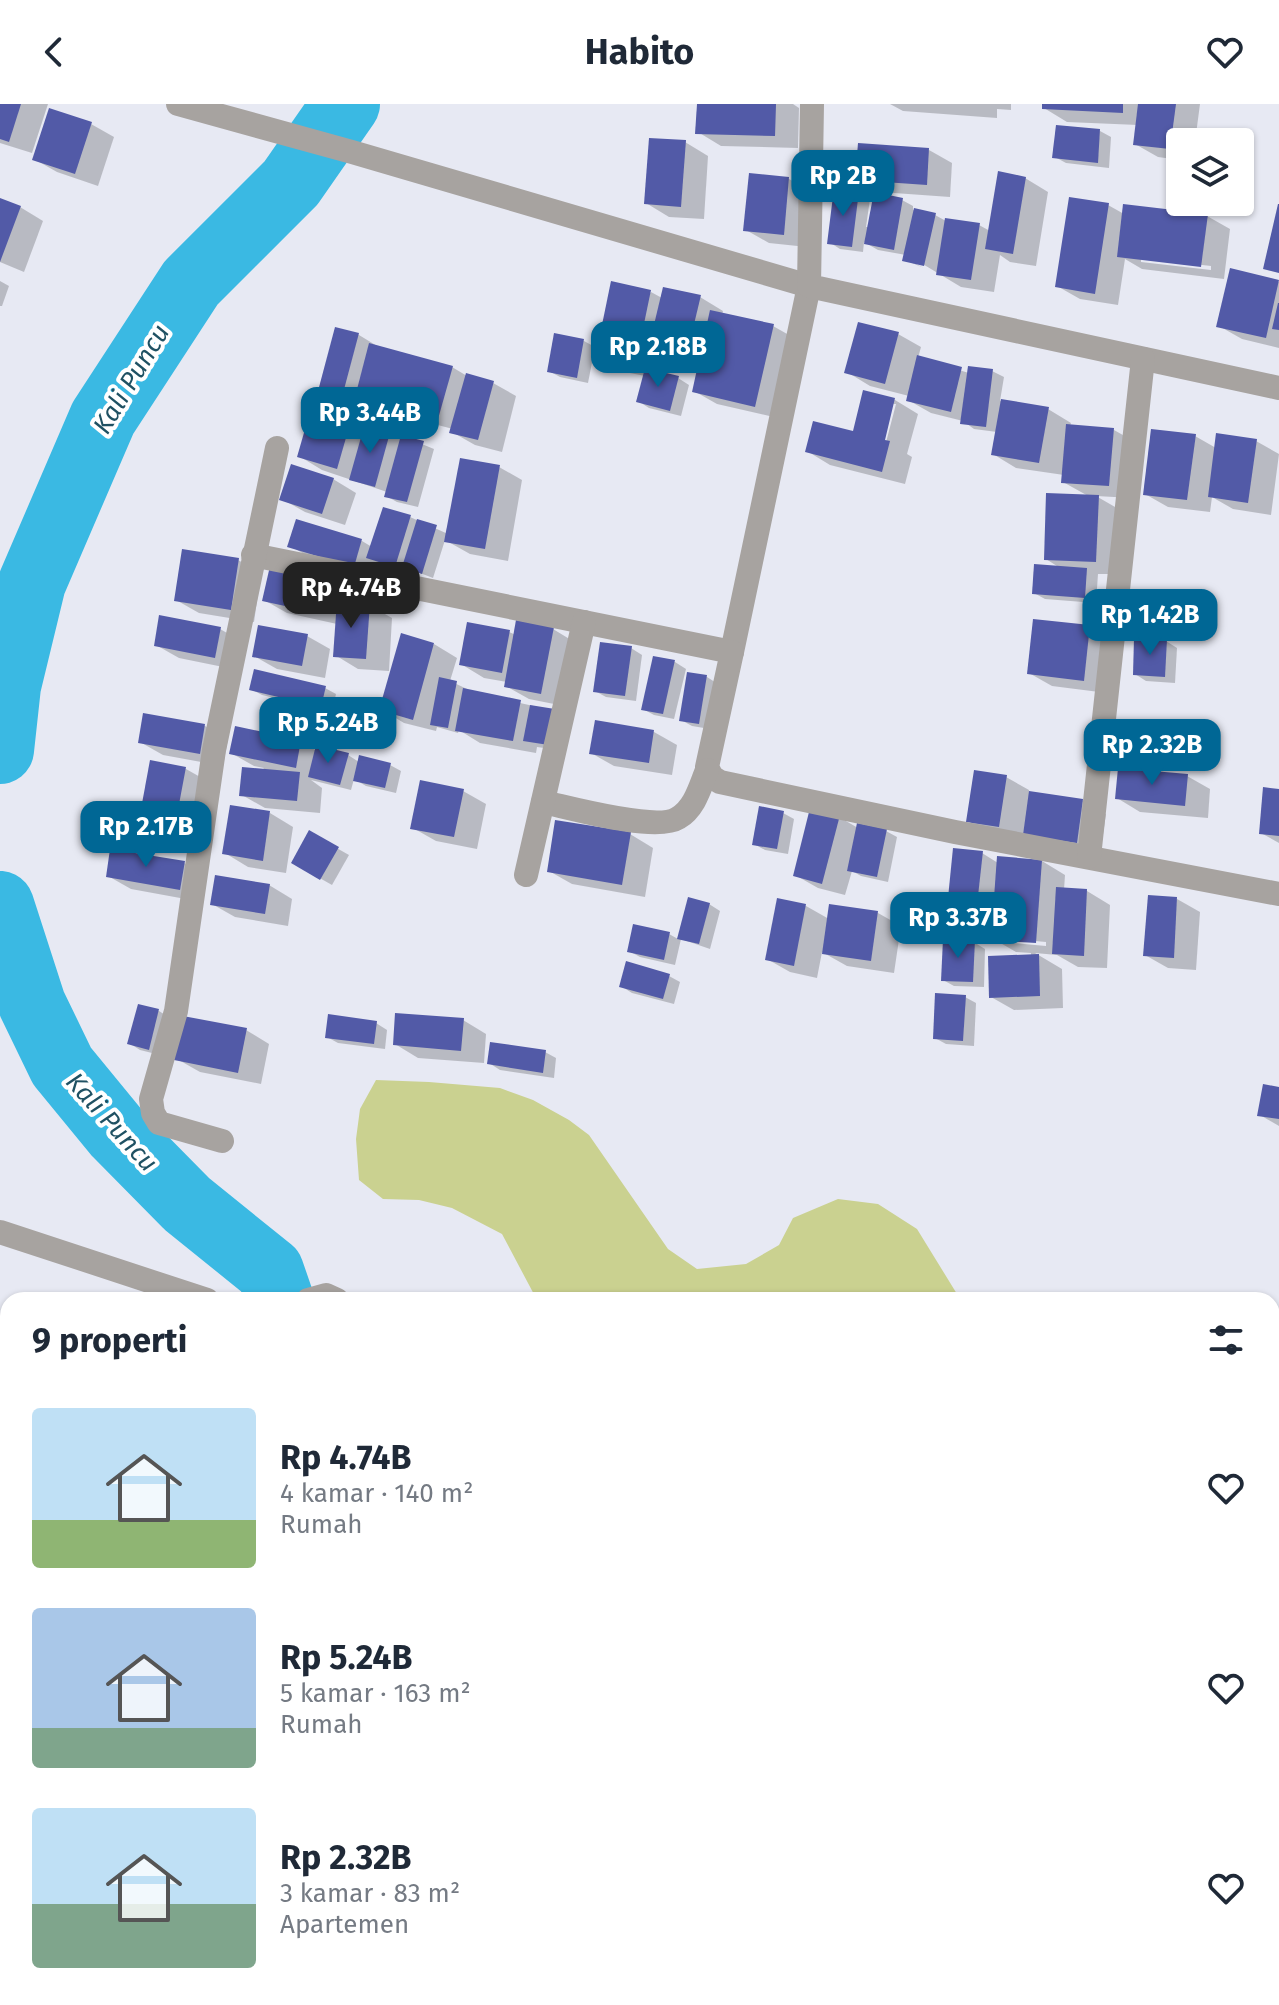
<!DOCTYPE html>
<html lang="id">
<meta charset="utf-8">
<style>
:root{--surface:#fff;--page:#f2f2f3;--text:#1f2937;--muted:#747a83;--accent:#006795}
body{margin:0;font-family:"Fira Sans",sans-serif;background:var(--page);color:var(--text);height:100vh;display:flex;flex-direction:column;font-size:30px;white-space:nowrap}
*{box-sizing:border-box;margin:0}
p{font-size:26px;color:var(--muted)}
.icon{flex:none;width:44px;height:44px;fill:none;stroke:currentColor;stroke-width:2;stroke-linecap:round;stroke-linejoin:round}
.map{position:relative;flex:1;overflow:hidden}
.sheet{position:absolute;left:0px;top:1188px;width:1280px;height:714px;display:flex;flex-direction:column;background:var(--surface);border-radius:24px 24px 0 0;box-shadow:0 2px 6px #0004}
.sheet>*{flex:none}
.buttons{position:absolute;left:1166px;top:24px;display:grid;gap:16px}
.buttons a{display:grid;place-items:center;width:88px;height:88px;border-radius:8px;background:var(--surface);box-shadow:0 2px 6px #0004;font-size:40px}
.price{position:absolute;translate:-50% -68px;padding:0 18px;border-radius:16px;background:var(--accent);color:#fff;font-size:26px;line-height:52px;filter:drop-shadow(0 2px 4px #0008)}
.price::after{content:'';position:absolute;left:50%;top:48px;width:24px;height:18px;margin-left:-12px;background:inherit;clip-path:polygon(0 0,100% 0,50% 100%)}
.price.selected{background:#222;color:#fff}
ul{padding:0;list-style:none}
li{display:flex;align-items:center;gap:24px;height:200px;padding:0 32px}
li span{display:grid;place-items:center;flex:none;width:224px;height:160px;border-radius:8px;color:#555}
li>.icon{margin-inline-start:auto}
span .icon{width:96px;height:96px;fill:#fffc;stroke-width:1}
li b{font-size:34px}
h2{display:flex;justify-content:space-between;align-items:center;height:96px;padding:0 32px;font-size:34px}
header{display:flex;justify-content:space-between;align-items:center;height:104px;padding:0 32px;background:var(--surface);font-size:36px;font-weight:700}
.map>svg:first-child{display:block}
.green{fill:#cad190}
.shadow{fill:#0003;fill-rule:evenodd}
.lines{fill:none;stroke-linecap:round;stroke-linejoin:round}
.river{stroke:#3ab9e3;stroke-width:68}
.building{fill:#525aa7}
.minor{stroke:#a7a3a0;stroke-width:24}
.labels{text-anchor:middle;stroke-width:8;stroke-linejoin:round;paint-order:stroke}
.water-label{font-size:26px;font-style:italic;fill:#1f5163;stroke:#fff}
</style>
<header><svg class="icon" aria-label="back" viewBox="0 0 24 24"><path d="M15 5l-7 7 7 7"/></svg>Habito<svg class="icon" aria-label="heart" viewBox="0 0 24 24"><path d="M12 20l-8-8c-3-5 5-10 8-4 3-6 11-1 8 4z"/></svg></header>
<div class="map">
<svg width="1279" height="1901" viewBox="0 0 1279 1901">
<rect width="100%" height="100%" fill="#e7e9f3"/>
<path class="green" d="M376 976 429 978 500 984 533 996 569 1016 589 1031 668 1145 697 1165 746 1160 779 1141 793 1114 838 1095 878 1100 917 1125 957 1190 968 1196H537L502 1130 452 1104 419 1096 383 1095 359 1076 356 1035 360 1005Z"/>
<g class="shadow">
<path d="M0 0H48L32 49 0 39Z"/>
<path d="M699 0H793L799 4 798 44 721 42 698 28Z"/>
<path d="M890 0H1011V6L997 5V14L903 7Z"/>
<path d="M1044 0H1200L1195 38H1180V56L1158 53 1135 40 1138 21 1067 18 1044 4Z"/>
<path d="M91 20 114 33 98 82 57 68 34 55Z"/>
<path d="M1100 27 1111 33 1109 64 1066 59 1055 53Z"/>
<path d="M685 38 708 52 704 115 669 113 646 99Z"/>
<path d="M929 46 952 59 950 93 880 88 857 75Z"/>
<path d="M751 72 789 75 812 88 807 143 769 139 746 126Z"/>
<path d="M1025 74 1048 88 1036 162 1010 158 1000 151 994 188 961 183 916 156 914 159 924 164 905 156 906 151 878 146 864 138 863 148 840 145 829 138 836 86 859 89 870 95 866 123H870L902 96 913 102V106L935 111 946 117 979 121 990 127Z"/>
<path d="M0 96 20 103 43 117 24 168 0 158Z"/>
<path d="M1108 101 1124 110 1207 112 1230 125 1224 175 1142 165 1125 155 1118 201 1080 195 1057 182ZM1141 154 1211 162V166L1141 158Z"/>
<path d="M1231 167 1279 178V244L1242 235 1219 222Z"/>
<path d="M0 177 9 182 2 202H0Z"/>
<path d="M651 188 662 194 700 193 723 207 722 211 773 222 796 235 778 314 717 300 694 287 698 268 672 262 662 256 659 270 678 274 689 281 681 312 649 304 638 297 645 272 620 267 597 254Z"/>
<path d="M337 225 359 231 382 245 452 263 467 272 493 279 516 292 502 348 475 341 452 328 453 325 380 306 367 298 365 305 344 299 321 286Z"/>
<path d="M898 230 921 243 918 254 969 269 992 267 1004 273 1000 297 1048 305 1071 319 1070 322 1114 326 1137 339 1132 394 1096 392 1122 407 1119 470H1098L1096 499 1045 495 1034 489 1060 464 1046 455 1090 393 1063 378 1064 371 1016 364 993 350 997 328 974 325 963 317 931 309 908 296 909 292 870 282 847 268Z"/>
<path d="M556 231 584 237 595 243 588 279 560 273 549 267Z"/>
<path d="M865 289 895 296 918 310 907 350 912 353 905 380 830 361 807 347 854 330ZM892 300H896L884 346 880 345Z"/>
<path d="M351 315 366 323 390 327 434 345 418 403 397 398 386 392 387 388 322 366 299 352Z"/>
<path d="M1195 332 1216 344 1256 337 1279 350 1271 411 1233 405 1212 393 1210 408 1168 403 1145 390Z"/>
<path d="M499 363 522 376 508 457 470 450 445 436 433 474 407 464 404 467 405 464 382 457 377 475 313 455 290 442 298 417 362 437 372 443 410 413 448 430Z"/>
<path d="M333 375 356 389 345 421 305 408 282 395Z"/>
<path d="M238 456 261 469 254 518 199 509 176 496Z"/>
<path d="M329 477 352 491 350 499 369 501 392 514 389 567 358 565 335 551 337 520 287 509 264 496Z"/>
<path d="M1090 523 1113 536 1107 589 1052 582 1029 569Z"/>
<path d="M220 525 243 538 238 566 179 554 156 541Z"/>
<path d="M553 525 576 539 564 602 529 595 506 582 507 578 484 574 461 560 509 528 516 531Z"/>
<path d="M307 532 330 545 325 574 277 565 254 552Z"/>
<path d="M1166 537 1177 544 1175 579 1146 577 1135 570Z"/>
<path d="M434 540 457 554 450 577 467 585V587L560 608 566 647 537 643 536 649 480 639 459 626 458 629 437 623 436 627 404 619 381 605Z"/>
<path d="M631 544 642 551 636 597 606 593 595 587Z"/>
<path d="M654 554 675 558 686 565 674 615 654 611 643 605Z"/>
<path d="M688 570 707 573 718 580 710 625 692 622 681 616Z"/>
<path d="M325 584 336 590 332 608 262 591 251 585Z"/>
<path d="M278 604 318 615 328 621 324 638 285 627 274 620Z"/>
<path d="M145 612 205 622 228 635 223 662 163 651 140 638Z"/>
<path d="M596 618 654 628 677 641 672 671 614 662 591 649Z"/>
<path d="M301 638 317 647 348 651 359 658 390 661 401 667 396 689 366 682 354 675 351 686 311 676 322 684 320 709 265 704 242 691 264 664 254 662 231 649Z"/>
<path d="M151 659 186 665 209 678 200 723 166 717 143 704Z"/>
<path d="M1187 672 1210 685 1208 714 1140 708 1117 694Z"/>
<path d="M1006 673 1029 686V689L1083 697 1106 710 1100 751 991 730 968 717Z"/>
<path d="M463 687 486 700 477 745 436 737 413 724Z"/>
<path d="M1279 687V739L1261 729Z"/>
<path d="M270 709 293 723 286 769 248 763 225 749Z"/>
<path d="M783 709 794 715 788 750 765 746 754 740Z"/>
<path d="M839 713 858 724 886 727 897 733 888 778 861 772 852 767 845 791 818 784 795 771Z"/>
<path d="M310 729 349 751 332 781 293 759Z"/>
<path d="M630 730 653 744 645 793 572 780 549 767Z"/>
<path d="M982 749 998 759 1042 757 1065 771 1064 786 1087 787 1110 801 1107 864 1078 863 1057 851 1035 849 1062 865 1063 904 1014 906 991 893 1031 852V849L1016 848 997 837V840L972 837 985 845 984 883 954 882 943 876 973 838 947 823ZM1014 835 1046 838V842L1014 839Z"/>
<path d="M184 759 207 773 202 798 131 785 108 772Z"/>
<path d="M269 781 292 795 288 822 235 813 212 800Z"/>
<path d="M1177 795 1200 808 1196 866 1168 864 1145 851Z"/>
<path d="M778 796 806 802 829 815 878 809 901 822 894 869 847 862 822 848 817 874 790 868 767 855Z"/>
<path d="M709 800 720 807 710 845 681 835 675 861 640 853 629 847 669 830 678 835Z"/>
<path d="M669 872 680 878 674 900 632 889 621 882Z"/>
<path d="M965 893 976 899 974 942 946 940 935 934Z"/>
<path d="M139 902 159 907 170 914 160 951 140 946 129 939Z"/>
<path d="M463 916 486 930 484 959 418 954 395 940Z"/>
<path d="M376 919 387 926 385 945 338 939 327 933Z"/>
<path d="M246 926 269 940 261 980 200 968 177 955Z"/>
<path d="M545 948 556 954 554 974 500 966 489 959Z"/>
<path d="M1279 985V1022L1260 1011Z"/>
<path d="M0 1230 8 1231V1376L0 1374Z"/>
<path d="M0 1814 8 1817V1891L0 1887Z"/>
<path d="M13 1894H60L59 1901H39Z"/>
</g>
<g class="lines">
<g class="river">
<path d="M0 646 7 582 32 479 103 314 191 179 291 79 346 0"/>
<path d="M0 801 32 900 62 962 117 1029 187 1100 270 1167 280 1196"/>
<path d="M868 1901 869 1894"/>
</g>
</g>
<g class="building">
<path d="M0 0H21L9 38 0 35Z"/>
<path d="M697 0H776L775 32 695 30Z"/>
<path d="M1042 0H1123V9L1042 5Z"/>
<path d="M1138 0H1176L1170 45 1133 41Z"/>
<path d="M49 4 92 18 75 70 32 56Z"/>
<path d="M1056 21 1100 25 1098 59 1052 54Z"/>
<path d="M649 34 686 36 681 103 644 100Z"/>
<path d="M858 39 929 44 927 81 855 76Z"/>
<path d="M998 67 1026 73 1013 150 985 145Z"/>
<path d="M749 69 789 73 784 131 743 127Z"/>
<path d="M834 84 859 87 852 143 827 140Z"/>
<path d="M874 88 903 94 894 146 864 140Z"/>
<path d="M1069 93 1109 99 1095 190 1055 183Z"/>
<path d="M0 94 21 102 0 158Z"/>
<path d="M1123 100 1208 110 1201 163 1117 153Z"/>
<path d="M1278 100H1279V169L1263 165Z"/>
<path d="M914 104 936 109 924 162 902 157Z"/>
<path d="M945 114 980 119 971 176 936 171Z"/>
<path d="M1230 164 1279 176 1266 234 1216 223Z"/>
<path d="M611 177 651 186 635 263 595 255Z"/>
<path d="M663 183 701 191 685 258 647 250Z"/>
<path d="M1278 199H1279V226L1272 225Z"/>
<path d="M710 206 774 220 755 303 692 288Z"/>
<path d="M858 218 899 228 885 280 844 269Z"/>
<path d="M335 223 359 229 342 293 318 287Z"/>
<path d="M554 229 584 235 577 274 547 268Z"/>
<path d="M369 239 453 262 438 315 355 293Z"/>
<path d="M917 251 962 263 951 308 906 297Z"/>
<path d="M968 262 993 265 986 323 960 320Z"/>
<path d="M645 264 679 272 670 307 636 298Z"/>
<path d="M466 269 494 277 478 336 449 329Z"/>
<path d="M863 286 895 294 885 336 890 337 882 368 805 348 813 317 853 327Z"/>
<path d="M1001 295 1049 303 1039 359 991 351Z"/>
<path d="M312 301 352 313 337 365 297 353Z"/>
<path d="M365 319 391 325 375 383 349 376Z"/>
<path d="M1066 320 1114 324 1109 382 1061 379Z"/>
<path d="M1151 325 1196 330 1187 396 1143 391Z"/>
<path d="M1216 329 1257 335 1248 399 1208 393Z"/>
<path d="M401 331 424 337 407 398 384 393Z"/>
<path d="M460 354 500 361 485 445 444 438Z"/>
<path d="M291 360 334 374 322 410 279 396Z"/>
<path d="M1046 389 1099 391 1096 458 1044 456Z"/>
<path d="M383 403 411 411 395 463 366 454Z"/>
<path d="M296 415 362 435 354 463 287 443Z"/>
<path d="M417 415 437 421 422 470 402 463Z"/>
<path d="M182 445 239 454 231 506 174 497Z"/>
<path d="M1034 460 1087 464 1085 494 1032 490Z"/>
<path d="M270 462 330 475 322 510 262 497Z"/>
<path d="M337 496 370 499 366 555 333 553Z"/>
<path d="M159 511 221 523 215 554 154 542Z"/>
<path d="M1033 515 1090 521 1084 577 1027 570Z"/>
<path d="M516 516 554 523 541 590 504 583Z"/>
<path d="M467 518 510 526 502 569 459 561Z"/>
<path d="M258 521 308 530 302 562 252 553Z"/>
<path d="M401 529 434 539 413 616 379 606Z"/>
<path d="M1134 534 1167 535 1165 573 1133 571Z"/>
<path d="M600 538 632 542 625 592 593 588Z"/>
<path d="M653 552 675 556 663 610 641 606Z"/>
<path d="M254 565 326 582 321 603 249 586Z"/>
<path d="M687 568 707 571 699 620 679 617Z"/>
<path d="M439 573 457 577 448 624 430 621Z"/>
<path d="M463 584 521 596 513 637 455 627Z"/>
<path d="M530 601 561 606 555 642 523 637Z"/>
<path d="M277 602 318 613 313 633 272 621Z"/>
<path d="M143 609 205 620 200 650 138 639Z"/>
<path d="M595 616 654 626 649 659 589 650Z"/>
<path d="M235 622 301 636 296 664 229 650Z"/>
<path d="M316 641 349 649 340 681 308 673Z"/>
<path d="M359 651 391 659 385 684 353 677Z"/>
<path d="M150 656 186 663 177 711 141 705Z"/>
<path d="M242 663 300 668 297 697 239 692Z"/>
<path d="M1118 664 1188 670 1185 702 1115 695Z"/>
<path d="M974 666 1007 671 999 723 966 718Z"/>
<path d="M420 676 464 685 454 733 410 725Z"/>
<path d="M1263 683 1279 685V732L1259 730Z"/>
<path d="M1029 687 1083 695 1077 739 1023 731Z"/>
<path d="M230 701 270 707 263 757 222 750Z"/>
<path d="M759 702 784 707 777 745 752 741Z"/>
<path d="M810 704 840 711 822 780 793 772Z"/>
<path d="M555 716 631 728 622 781 547 768Z"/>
<path d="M857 719 887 725 877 773 847 767Z"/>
<path d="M309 726 339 743 320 776 291 759Z"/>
<path d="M953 744 983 747 974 828 945 824Z"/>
<path d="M110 745 185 757 180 786 106 773Z"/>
<path d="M997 752 1042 756 1036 839 991 836Z"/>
<path d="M215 771 270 780 265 810 210 801Z"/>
<path d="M1056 783 1087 785 1084 852 1052 850Z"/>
<path d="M1148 791 1177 793 1174 854 1143 852Z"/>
<path d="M688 793 710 799 699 840 677 835Z"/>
<path d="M777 794 806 800 794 862 765 856Z"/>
<path d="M829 800 878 807 871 857 822 850Z"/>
<path d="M633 820 670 828 664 856 627 848Z"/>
<path d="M943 835 975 836 973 878 941 877Z"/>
<path d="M1039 850 1040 892 989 894 988 852Z"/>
<path d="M626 857 670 870 663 895 619 883Z"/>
<path d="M935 889 966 891 963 937 933 935Z"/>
<path d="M138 900 159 905 149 946 127 940Z"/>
<path d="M395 909 464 914 461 947 393 941Z"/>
<path d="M328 910 377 917 374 940 325 934Z"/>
<path d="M183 912 247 924 238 969 174 956Z"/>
<path d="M490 938 546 946 543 969 487 960Z"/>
<path d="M1263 980 1279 983V1015L1257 1012Z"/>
<path d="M0 1228 8 1229V1361L0 1359Z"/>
<path d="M6 1814H8V1888L0 1886V1849Z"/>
</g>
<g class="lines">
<g class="minor">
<path d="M178 0 352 48 809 182 732 548"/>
<path d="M812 0 809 182 1279 284"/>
<path d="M253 451 732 548 707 663 712 673 720 678 955 728 1279 790"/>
<path d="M543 698C571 704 656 728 678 714 695 704 700 683 707 666"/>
<path d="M1089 753 1143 255"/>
<path d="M526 771 584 518"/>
<path d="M222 1037 159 1019 153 1009 151 995 176 907 214 646 277 344"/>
<path d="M0 1128 207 1196"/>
<path d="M308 1196 326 1191 337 1196"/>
<path d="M1272 1577 1279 1474"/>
<path d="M1272 1682 1279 1683"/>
<path d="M178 1901 226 1894"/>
</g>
</g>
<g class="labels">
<g class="water-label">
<text transform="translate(131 275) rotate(-59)" y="9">Kali Puncu</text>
<text transform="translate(112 1018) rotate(48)" y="9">Kali Puncu</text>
</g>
</g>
</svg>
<div class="buttons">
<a><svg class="icon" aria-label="layers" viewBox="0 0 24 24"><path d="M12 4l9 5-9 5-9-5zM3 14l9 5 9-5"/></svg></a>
</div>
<b class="price" style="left:843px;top:114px">Rp 2B</b>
<b class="price" style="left:658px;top:285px">Rp 2.18B</b>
<b class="price" style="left:370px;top:351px">Rp 3.44B</b>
<b class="price selected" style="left:351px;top:526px">Rp 4.74B</b>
<b class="price" style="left:1150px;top:553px">Rp 1.42B</b>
<b class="price" style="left:328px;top:661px">Rp 5.24B</b>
<b class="price" style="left:1152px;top:683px">Rp 2.32B</b>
<b class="price" style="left:146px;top:765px">Rp 2.17B</b>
<b class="price" style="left:958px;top:856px">Rp 3.37B</b>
<section class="sheet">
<h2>9 properti<svg class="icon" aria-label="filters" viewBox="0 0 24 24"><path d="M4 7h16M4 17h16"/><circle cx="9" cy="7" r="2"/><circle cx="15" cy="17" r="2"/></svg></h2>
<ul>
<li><span style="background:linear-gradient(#bfe0f5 70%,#8fb573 0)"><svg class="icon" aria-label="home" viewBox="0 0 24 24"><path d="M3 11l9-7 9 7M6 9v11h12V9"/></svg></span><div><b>Rp 4.74B</b><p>4 kamar · 140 m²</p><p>Rumah</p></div><svg class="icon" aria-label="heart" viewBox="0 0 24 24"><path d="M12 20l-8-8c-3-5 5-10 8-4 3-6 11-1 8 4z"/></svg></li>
<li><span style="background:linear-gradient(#a9c7e8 75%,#7fa58c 0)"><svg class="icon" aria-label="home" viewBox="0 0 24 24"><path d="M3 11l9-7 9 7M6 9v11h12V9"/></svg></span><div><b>Rp 5.24B</b><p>5 kamar · 163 m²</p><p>Rumah</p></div><svg class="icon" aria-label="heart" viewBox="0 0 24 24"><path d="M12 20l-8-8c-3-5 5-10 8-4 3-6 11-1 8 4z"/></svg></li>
<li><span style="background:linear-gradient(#bfe0f5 60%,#7fa58c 0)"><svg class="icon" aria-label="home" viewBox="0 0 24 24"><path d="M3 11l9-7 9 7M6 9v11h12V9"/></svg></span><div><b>Rp 2.32B</b><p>3 kamar · 83 m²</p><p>Apartemen</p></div><svg class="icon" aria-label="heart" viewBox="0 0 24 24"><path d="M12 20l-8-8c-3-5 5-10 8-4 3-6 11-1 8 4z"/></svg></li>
</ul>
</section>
</div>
